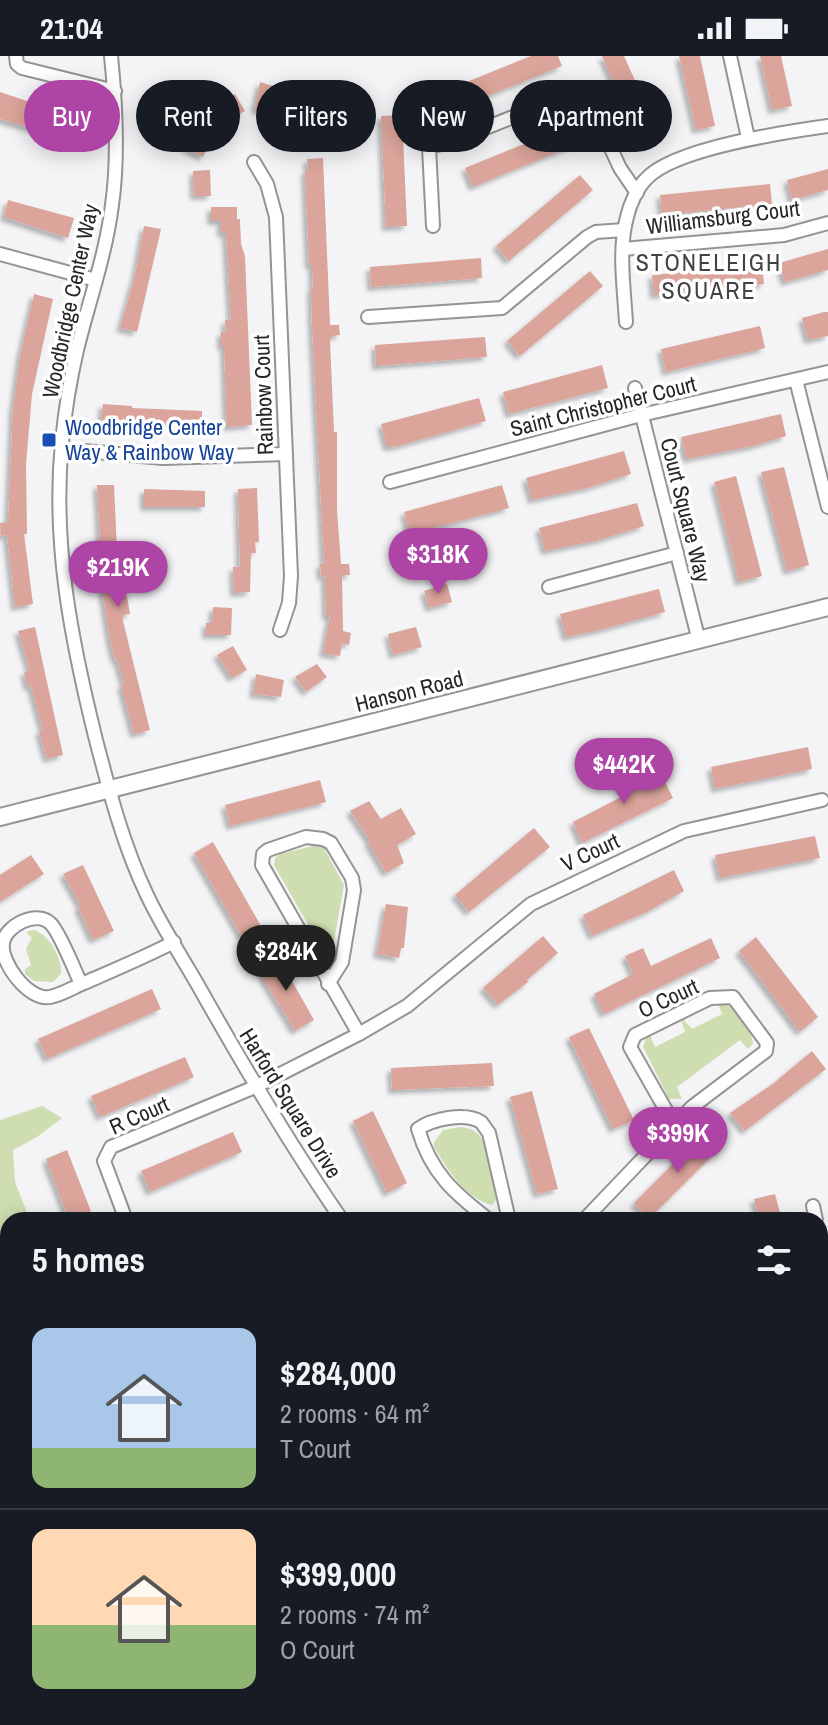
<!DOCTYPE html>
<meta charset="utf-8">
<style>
:root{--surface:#171b24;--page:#242831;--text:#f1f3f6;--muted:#9ea1a6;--line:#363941;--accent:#ae44a6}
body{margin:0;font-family:"Archivo Narrow",sans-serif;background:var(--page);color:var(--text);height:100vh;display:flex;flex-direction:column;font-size:30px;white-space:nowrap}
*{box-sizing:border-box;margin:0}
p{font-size:26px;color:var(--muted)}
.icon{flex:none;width:44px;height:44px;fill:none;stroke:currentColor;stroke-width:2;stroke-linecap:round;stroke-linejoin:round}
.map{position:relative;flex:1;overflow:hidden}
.side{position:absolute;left:0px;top:1156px;width:828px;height:514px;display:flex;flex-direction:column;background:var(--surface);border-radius:24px 24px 0 0;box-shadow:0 4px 20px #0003}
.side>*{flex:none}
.banner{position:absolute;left:24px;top:24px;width:780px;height:72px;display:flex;gap:16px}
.price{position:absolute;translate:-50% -68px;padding:0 18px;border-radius:28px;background:var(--accent);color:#fff;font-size:26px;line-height:52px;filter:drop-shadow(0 2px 4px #0008)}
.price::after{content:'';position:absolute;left:50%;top:48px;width:24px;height:18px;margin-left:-12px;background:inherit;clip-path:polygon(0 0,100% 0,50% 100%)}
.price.selected{background:#222;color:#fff}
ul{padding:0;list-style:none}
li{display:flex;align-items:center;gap:24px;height:200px;padding:0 32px}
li+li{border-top:2px solid var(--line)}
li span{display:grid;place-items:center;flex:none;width:224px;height:160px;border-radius:16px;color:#555}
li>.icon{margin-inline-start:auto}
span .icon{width:96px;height:96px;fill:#fffc;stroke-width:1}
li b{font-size:34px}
h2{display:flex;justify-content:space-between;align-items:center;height:96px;padding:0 32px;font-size:34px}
.pill{padding:0 28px;border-radius:36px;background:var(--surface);box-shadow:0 4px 20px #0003;font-size:28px;line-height:72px}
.pill.selected{background:var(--accent);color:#fff}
.status{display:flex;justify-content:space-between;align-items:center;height:56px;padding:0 40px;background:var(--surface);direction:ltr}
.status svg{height:22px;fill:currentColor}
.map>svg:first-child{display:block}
.green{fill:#cedeb1}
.building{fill:#dba59b;filter:url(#shadow)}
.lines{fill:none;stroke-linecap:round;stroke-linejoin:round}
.minor-casing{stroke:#949497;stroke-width:16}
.tertiary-casing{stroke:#949497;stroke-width:20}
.minor{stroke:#fff;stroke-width:12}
.tertiary{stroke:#fff;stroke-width:16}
.transit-dot{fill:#1a4fb4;stroke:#fff;stroke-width:3}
.labels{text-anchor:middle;stroke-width:7;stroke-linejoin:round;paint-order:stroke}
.street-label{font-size:22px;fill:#252627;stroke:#fff}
.transit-label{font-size:22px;fill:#164399;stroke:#fff;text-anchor:start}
.neighbourhood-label{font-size:24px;letter-spacing:2px;fill:#424245;stroke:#fff}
</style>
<div class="status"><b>21:04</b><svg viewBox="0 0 49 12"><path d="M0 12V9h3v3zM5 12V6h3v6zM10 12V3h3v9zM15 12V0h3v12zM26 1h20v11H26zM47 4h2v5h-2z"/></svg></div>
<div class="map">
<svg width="828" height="1669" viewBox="0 0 828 1669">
<defs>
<filter id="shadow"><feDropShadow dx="-4" dy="4" stdDeviation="2" flood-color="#0004"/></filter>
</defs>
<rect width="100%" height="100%" fill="#f4f4f7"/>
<g class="green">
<path d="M317 789 324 792 344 829 330 907 274 809 275 802 280 798Z"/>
<path d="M34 874C50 879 62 902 61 918L53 926 34 925 25 918V913L31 909 26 893 32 882 26 876Z"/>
<path d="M718 947H725C738 954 752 973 753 988L748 993 740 984 677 1031 682 1043H669L643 991 647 979H650L655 991 685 976 681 964 682 962 692 973 722 958Z"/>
<path d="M42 1050 62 1062 37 1081 13 1094 15 1126 30 1164H8V1337L0 1319V1064Z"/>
<path d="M461 1071C468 1072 475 1074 479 1079 489 1091 495 1129 496 1144L492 1149C464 1141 448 1114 434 1091V1086L443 1074Z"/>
<path d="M150 1662H262L266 1669H153Z"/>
<path d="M601 1662H699L714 1669H599Z"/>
</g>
<g class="building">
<path d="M531 0H558L562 10 460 51 452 32Z"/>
<path d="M602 0H624L660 80 642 88Z"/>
<path d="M679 0H700L715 70 696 74Z"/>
<path d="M760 0H781L792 50 772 54Z"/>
<path d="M260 26 273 30 271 39 287 43 283 61 255 53Z"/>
<path d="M0 36 78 62 71 84 0 63Z"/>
<path d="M235 38 245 55 232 63 227 55 221 68 212 54Z"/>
<path d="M312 50 319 60 311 66 321 79 305 91 290 66Z"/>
<path d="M402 59 407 170 386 171 381 60Z"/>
<path d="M196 69 214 77 203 101 185 92Z"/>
<path d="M564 72 572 90 473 131 465 112Z"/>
<path d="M323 102 330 269H339L340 279 332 280 330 285 334 376H337V454L341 508H349L350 519H342L343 575 351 577 349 589 342 587 340 600 323 597 330 560H326L325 520 321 521 320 508H324L312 270 311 232H313L312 209H309L305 115H308L307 103Z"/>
<path d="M828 113V134L792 144 787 124Z"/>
<path d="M210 114 211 140H194L193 115Z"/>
<path d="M580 119 593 134 509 205 496 190Z"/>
<path d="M770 128 772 148 662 159 660 139Z"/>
<path d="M8 144 74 162 68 182 4 161Z"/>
<path d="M211 151H237V163H240L241 188 245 200 252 369 227 371 224 290H221V276H226L225 264H231L226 177H221V165H211Z"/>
<path d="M144 170 161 173 137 276 120 272 135 219Z"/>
<path d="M828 193V214L785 226 779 207Z"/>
<path d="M481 202 482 222 371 231 370 211Z"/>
<path d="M762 209 764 228 654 239 652 219Z"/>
<path d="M590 215 603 230 520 300 507 285Z"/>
<path d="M34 238 53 243 32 338 26 408 27 478H24L33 548 15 551 7 479 1 480 0 467 8 466 13 352 20 300Z"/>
<path d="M824 256H828V280L808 284 802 262Z"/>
<path d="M760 270 765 292 666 316 661 293Z"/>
<path d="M485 281 487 301 376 310 375 289Z"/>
<path d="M602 309 608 332 509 358 503 336Z"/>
<path d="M479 342 486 365 398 390 387 391 381 368Z"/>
<path d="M103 348 132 350V352L202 355V371L101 366Z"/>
<path d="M781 358 786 380 753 390 687 403 681 381Z"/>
<path d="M624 395 631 418 587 432 532 444 526 422Z"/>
<path d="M784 411 809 509 787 515 761 416Z"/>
<path d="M736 420 762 520 739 526 714 426Z"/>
<path d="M97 429H114L117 495H114L120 541 127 540 130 558 123 559V565L150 674 134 678 121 629 124 628 117 603 115 604 110 584 104 546 97 483H100Z"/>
<path d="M502 429 509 452 410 478 404 456Z"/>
<path d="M257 432 259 486H255L256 497H251L250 536 234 537 233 511H240L238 433Z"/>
<path d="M144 433 205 435V451H144Z"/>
<path d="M637 447 644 470 600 484 545 495 539 472Z"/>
<path d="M447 528 452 546 429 552 424 535Z"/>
<path d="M659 533 665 556 600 574 566 581 560 558Z"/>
<path d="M213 551 232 552 231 579H206V567H212Z"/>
<path d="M35 571 63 699 47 703 39 675 43 674 31 630 28 631 24 616 30 614 18 575Z"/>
<path d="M416 571 422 591 393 599 388 578Z"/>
<path d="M233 590 247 614 232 622 217 599Z"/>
<path d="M317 608 327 621 306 636 295 621Z"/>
<path d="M256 618 284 624 281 641 253 638Z"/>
<path d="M808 691 812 713 715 733 711 711Z"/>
<path d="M634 710 644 732 663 722 673 742 582 787 573 766 629 737 619 717Z"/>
<path d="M320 724 326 746 230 770 225 749Z"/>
<path d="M369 745 381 763 401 752 416 778 397 789 404 807 386 817 368 786 370 785 350 755Z"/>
<path d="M534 772 550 791 469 856 455 839Z"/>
<path d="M815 780 820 802 720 822 715 799Z"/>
<path d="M213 786 261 870 242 881 194 797Z"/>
<path d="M31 799 44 818 0 846V819Z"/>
<path d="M83 809 114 875 93 884 78 851 81 850 63 818Z"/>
<path d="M674 814 684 835 649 855 592 880 583 859Z"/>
<path d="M386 848 408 851 404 892H401L399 902 377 898Z"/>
<path d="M543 880 558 897 527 924 528 926 498 949 483 932Z"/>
<path d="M756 881 818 961 800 976 739 895Z"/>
<path d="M711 882 720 902 604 958 594 938 633 918 625 900 643 892 651 910Z"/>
<path d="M278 900 314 964 295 975 263 922 265 921 259 910Z"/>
<path d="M152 933 161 953 47 1003 38 983Z"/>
<path d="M589 972 634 1064 613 1073 569 981Z"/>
<path d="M812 995 826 1013 745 1075 730 1057 774 1027Z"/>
<path d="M185 1001 194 1021 100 1061 91 1040Z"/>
<path d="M492 1007 494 1030 392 1034 391 1012Z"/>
<path d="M532 1035 558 1133 537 1138 510 1041Z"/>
<path d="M373 1055 407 1127 387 1137 353 1065Z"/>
<path d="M706 1075 721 1091 649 1163 634 1147Z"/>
<path d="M233 1076 242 1096 150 1136 141 1115Z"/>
<path d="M67 1094 91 1155 88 1157 91 1164H69L46 1103Z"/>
<path d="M775 1138 782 1164H759L754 1143Z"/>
</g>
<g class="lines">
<defs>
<g id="minor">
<path d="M16 0 17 8 22 12 115 35"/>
<path d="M111 0C116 49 119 100 112 149 106 198 89 245 77 294 70 324 65 355 62 386 52 486 71 583 95 680 109 734 123 789 147 839 162 871 182 901 199 931 244 1011 290 1089 342 1164"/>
<path d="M730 0 748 82"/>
<path d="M254 106 267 128 276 161 291 520 289 547 280 574"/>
<path d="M433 170 429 91 453 85 573 37 588 43 620 112 637 137"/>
<path d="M623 193 784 179 828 167"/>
<path d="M0 198 96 224"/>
<path d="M368 261 502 252 587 181 596 176 624 174"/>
<path d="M626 266C624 232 618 194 627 161 630 148 637 132 646 123 674 92 786 76 828 70"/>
<path d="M796 324 828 451"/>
<path d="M635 332 699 585"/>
<path d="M62 393 163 402 286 398"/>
<path d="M390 426 641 359 828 316"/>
<path d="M549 531 677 497"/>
<path d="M81 928C75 915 60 877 51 868 37 853 5 870 3 887 0 907 29 945 50 941 61 939 74 931 84 927 114 914 145 901 174 886"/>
<path d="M328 928 342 906 354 834 352 822 331 787 323 783 306 781 268 794 263 798 262 809 359 978"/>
<path d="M813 1150 816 1164"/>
<path d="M126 1164 104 1105 111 1091 255 1031 359 978 407 950 531 848 684 775 822 744"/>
<path d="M489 1164C454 1137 431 1117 418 1073 432 1063 465 1056 481 1066 482 1067 488 1076 489 1077L509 1164"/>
<path d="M584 1164 692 1051 766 995 767 987 733 941 710 942 635 979 630 991 675 1070"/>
<path d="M820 1183 828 1219"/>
<path d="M820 1293 828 1291"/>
<path d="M820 1417 828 1416"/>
<path d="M0 1462 8 1477"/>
<path d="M820 1590 824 1592 828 1616"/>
<path d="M820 1629 822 1630 828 1623"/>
<path d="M99 1662 102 1669"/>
<path d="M380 1662 394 1669"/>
<path d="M517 1669 519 1662"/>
</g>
<path id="tertiary" d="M0 761 828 551"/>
</defs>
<use href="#minor" class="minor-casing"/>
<use href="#tertiary" class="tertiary-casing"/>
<use href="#minor" class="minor"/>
<use href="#tertiary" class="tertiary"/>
</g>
<rect class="transit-dot" x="41" y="376" width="16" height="16" rx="4"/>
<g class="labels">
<g class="street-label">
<text transform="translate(723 161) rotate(-7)" y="8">Williamsburg Court</text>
<text transform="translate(70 245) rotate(-78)" y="8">Woodbridge Center Way</text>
<text transform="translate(263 339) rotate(-92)" y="8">Rainbow Court</text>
<text transform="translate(603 350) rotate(-14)" y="8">Saint Christopher Court</text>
<text transform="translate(686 454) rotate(76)" y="8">Court Square Way</text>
<text transform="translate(409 635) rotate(-14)" y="8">Hanson Road</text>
<text transform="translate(590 796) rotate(-25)" y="8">V Court</text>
<text transform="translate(668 942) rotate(-25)" y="8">O Court</text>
<text transform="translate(291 1047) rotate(58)" y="8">Harford Square Drive</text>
<text transform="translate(139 1059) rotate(-24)" y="8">R Court</text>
</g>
<g class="transit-label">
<text x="65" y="379">Woodbridge Center<tspan x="65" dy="25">Way &amp; Rainbow Way</tspan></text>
</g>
<g class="neighbourhood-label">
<text x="709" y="215">STONELEIGH<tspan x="709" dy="28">SQUARE</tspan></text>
</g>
</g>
</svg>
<b class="price" style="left:438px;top:540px">$318K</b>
<b class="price" style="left:118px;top:553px">$219K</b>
<b class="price" style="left:624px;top:750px">$442K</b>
<b class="price selected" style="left:286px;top:937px">$284K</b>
<b class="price" style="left:678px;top:1119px">$399K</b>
<div class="banner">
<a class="pill selected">Buy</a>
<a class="pill">Rent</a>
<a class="pill">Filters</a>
<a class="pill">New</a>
<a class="pill">Apartment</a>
</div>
<section class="side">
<h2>5 homes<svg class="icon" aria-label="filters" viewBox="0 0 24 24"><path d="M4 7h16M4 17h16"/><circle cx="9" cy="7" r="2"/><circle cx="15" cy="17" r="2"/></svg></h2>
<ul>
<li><span style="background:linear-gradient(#a9c7e8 75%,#8fb573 0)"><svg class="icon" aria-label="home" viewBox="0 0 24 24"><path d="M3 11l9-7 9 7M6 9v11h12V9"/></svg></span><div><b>$284,000</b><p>2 rooms · 64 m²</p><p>T Court</p></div></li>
<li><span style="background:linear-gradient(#ffd9b3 60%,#8fb573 0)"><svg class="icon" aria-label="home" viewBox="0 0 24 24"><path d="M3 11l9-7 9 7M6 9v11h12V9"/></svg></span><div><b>$399,000</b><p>2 rooms · 74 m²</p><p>O Court</p></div></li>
</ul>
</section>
</div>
